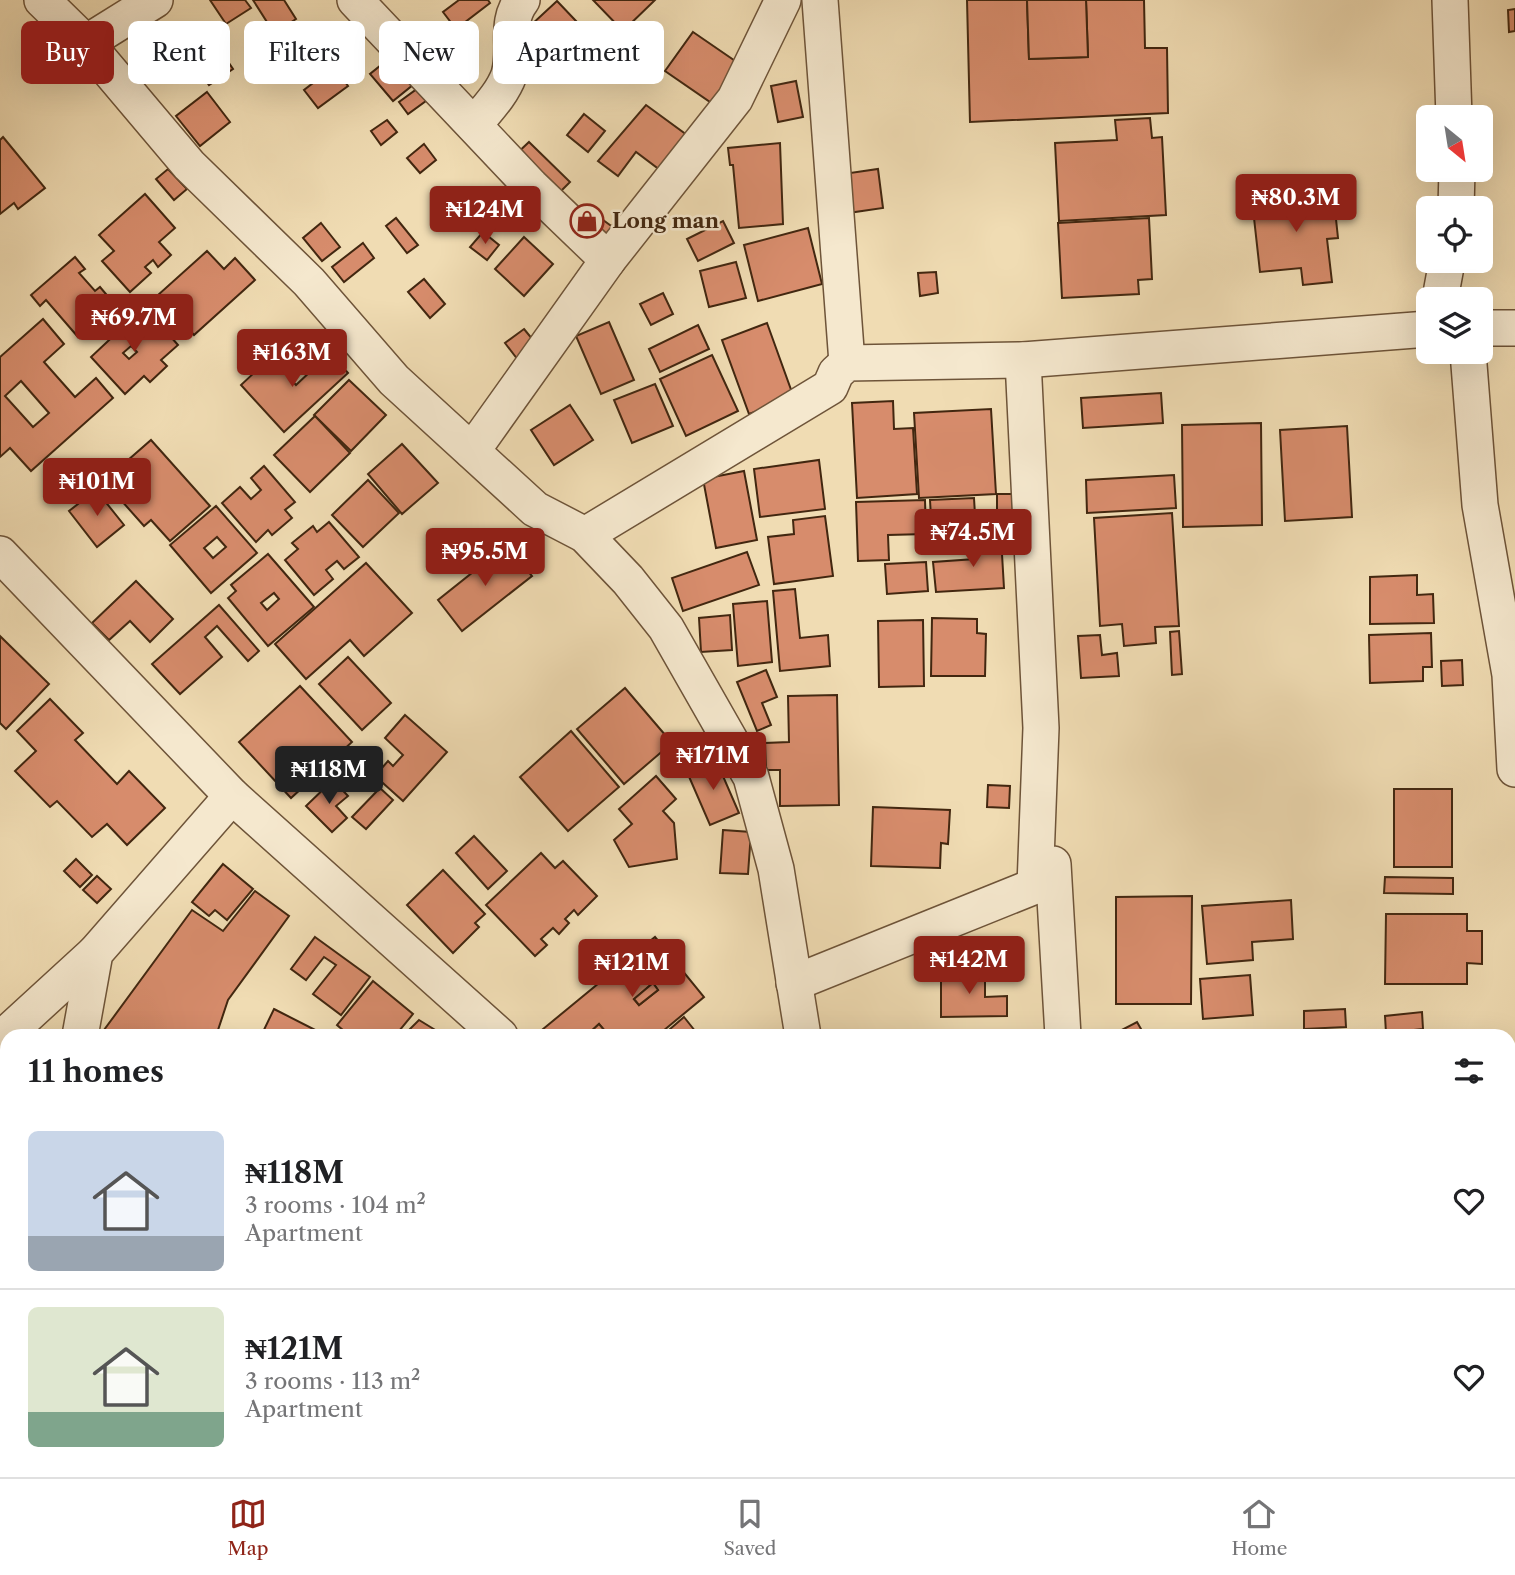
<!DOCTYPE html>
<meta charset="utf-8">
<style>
:root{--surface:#fff;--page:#f6f6f6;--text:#202124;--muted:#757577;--line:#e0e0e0;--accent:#8f2418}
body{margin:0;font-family:"Libre Caslon Text",serif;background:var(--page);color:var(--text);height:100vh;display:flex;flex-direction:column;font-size:26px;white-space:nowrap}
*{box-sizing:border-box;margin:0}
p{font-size:23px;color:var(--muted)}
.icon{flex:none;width:38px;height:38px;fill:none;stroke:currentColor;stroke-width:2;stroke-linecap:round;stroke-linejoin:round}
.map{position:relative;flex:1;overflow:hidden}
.side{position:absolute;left:0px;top:1029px;width:1516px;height:448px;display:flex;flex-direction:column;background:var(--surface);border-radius:21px 21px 0 0;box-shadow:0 7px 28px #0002}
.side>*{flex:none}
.banner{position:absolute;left:21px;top:21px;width:700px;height:63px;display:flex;gap:14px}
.needle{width:46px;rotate:150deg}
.buttons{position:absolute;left:1416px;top:105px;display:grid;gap:14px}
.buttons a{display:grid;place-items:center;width:77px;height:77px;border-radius:10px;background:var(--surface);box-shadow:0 7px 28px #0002;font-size:35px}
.price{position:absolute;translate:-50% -60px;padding:0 16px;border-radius:7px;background:var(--accent);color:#fff;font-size:23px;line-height:46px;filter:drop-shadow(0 2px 4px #0008)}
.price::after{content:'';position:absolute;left:50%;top:42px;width:21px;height:16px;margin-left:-10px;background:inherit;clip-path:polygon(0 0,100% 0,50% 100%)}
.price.active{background:#222;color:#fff}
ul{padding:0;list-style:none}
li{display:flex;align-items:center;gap:21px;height:175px;padding:0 28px}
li+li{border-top:2px solid var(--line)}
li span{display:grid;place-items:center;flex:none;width:196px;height:140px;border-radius:10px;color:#555}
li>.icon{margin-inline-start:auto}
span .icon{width:84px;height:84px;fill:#fffc;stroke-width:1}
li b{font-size:30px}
h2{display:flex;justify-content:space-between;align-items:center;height:84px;padding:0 28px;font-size:30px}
.chip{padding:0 24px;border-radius:10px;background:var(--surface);box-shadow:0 7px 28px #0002;font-size:24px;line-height:63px}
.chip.active{background:var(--accent);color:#fff}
.tab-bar{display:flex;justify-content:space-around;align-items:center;height:98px;border-top:2px solid var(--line);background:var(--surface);font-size:19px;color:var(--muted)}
.tab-bar a{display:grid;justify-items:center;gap:4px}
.tab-bar .active{color:var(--accent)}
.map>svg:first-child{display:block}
.building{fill:#d78c6c;stroke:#422710;stroke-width:2;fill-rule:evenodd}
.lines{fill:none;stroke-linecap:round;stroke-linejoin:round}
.minor-casing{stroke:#6e5439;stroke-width:38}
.minor{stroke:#f5e8ce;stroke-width:35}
.labels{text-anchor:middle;stroke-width:5;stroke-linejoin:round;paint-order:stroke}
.poi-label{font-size:21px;font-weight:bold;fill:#422710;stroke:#f5e8ce;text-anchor:start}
</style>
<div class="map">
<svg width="1515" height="1477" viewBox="0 0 1515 1477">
<rect width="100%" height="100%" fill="#f0dcb3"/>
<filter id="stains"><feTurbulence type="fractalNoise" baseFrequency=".00286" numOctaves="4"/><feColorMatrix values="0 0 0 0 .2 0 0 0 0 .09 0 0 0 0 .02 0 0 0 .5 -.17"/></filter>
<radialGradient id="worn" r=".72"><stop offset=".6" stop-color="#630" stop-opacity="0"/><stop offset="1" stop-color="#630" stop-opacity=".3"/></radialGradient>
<g class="building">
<path d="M210 0H245L251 8 226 24Z"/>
<path d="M253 0H284L296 19 274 33Z"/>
<path d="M459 0H488L490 3 456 29 443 12Z"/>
<path d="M593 0H655L623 31Z"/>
<path d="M967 0H1027L1029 59 1088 57 1086 0H1144L1145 48H1167L1168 113 970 122Z"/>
<path d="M1027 0H1086L1088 57 1029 59Z"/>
<path d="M557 1 596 42 555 79 517 38Z"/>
<path d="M1515 9V31L1509 32 1508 10Z"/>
<path d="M693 32 741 65 713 104 665 71Z"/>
<path d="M210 35 233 69 209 85 186 52Z"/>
<path d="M396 53 419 80 393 101 370 74Z"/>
<path d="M334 67 348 86 318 108 304 90Z"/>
<path d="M796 81 803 117 778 122 771 86Z"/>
<path d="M421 86 430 98 408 114 399 102Z"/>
<path d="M207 92 230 122 200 146 176 116Z"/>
<path d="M646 105 691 138 664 173 636 152 618 176 598 161Z"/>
<path d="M584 114 605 131 588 152 567 135Z"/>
<path d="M1150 118 1152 138 1162 137 1166 215 1059 221 1055 143 1117 140 1115 120Z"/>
<path d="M387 120 397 132 381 145 371 131Z"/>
<path d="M3 137 45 188 18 209 14 203 0 214V140Z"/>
<path d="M529 142 570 182 554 198 512 158Z"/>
<path d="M780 143 783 224 739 228 733 165H730L728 148Z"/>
<path d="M424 144 436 160 420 173 407 158Z"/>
<path d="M168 169 187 189 174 200 156 179Z"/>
<path d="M878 169 883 208 848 213 843 174Z"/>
<path d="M1333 191 1338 238 1327 239 1332 282 1303 285 1301 268 1260 272 1252 200Z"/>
<path d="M145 194 175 228 159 242 171 255 158 267 153 260 145 267 151 273 130 292 102 261 114 251 99 235Z"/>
<path d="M472 196 490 213 475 229 458 211Z"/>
<path d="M599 217 618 231 608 245 588 231Z"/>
<path d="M396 218 418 245 407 253 386 226Z"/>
<path d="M1149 218 1152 279 1138 280 1139 294 1062 298 1058 223Z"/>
<path d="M723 221 734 243 698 261 687 239Z"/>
<path d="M321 223 340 247 322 261 303 238Z"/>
<path d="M808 228 822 284 758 301 744 245Z"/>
<path d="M483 232 499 245 487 260 470 247Z"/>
<path d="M524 237 553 264 524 296 495 269Z"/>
<path d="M363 243 374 258 344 282 332 267Z"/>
<path d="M207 251 224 269 235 258 255 280 194 335 158 295Z"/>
<path d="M75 257 85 269 79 273 95 291 100 287 111 300 107 305 117 317 97 335 90 327 78 337 46 300 40 306 31 295Z"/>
<path d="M736 262 746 298 709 307 700 271Z"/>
<path d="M936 272 938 293 920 296 918 273Z"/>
<path d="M424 279 445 304 430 318 408 292Z"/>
<path d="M663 293 673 314 651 325 640 304Z"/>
<path d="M139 312 153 327 149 330 156 337 164 329 178 345 161 360 167 366 150 382 144 376 125 394 91 357ZM131 346 137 352 129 359 123 353Z"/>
<path d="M43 319 64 344 44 362 75 397 96 378 113 398 31 471 10 448 0 457V357ZM21 381 49 413 33 427 5 396Z"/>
<path d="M609 322 634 380 601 394 576 336Z"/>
<path d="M767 323 794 398 749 414 722 340Z"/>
<path d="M698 325 709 349 660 372 649 349Z"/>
<path d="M524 329 538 346 518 360 505 343Z"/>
<path d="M330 353 348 373 284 432 241 385 271 357 296 385Z"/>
<path d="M712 355 738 411 686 436 660 379Z"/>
<path d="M349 380 386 415 351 451 314 415Z"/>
<path d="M655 384 673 426 632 443 614 400Z"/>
<path d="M1161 393 1163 423 1083 428 1081 398Z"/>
<path d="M893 401 894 429 913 428 917 494 857 498 852 403Z"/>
<path d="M570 405 593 440 554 465 531 430Z"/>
<path d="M991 409 996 494 919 498 914 413Z"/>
<path d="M315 416 350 453 310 492 274 455Z"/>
<path d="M1261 423 1262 525 1183 527 1182 425Z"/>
<path d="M1347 426 1352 517 1285 521 1280 430Z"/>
<path d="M151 440 210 506 170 541 151 520 144 526 104 481Z"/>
<path d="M402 444 438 483 402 514 368 474Z"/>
<path d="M819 460 825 509 760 517 754 469Z"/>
<path d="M264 466 295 502 285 510 292 518 272 535 268 530 256 542 222 503 240 487 251 499 261 490 251 478Z"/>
<path d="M744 471 757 540 716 548 703 479Z"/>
<path d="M1174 475 1176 508 1087 513 1086 480Z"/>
<path d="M368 480 399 513 363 547 332 515Z"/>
<path d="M96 490 124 525 97 547 69 511Z"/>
<rect x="997" y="494" width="19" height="26"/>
<path d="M974 498 976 532 932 535 930 500Z"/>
<path d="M925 500 926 534 888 535 889 560 858 561 856 502Z"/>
<path d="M216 506 257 553 211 593 170 545ZM217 537 226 547 213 558 204 548Z"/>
<path d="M1172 513 1179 626 1155 627 1156 643 1124 646 1122 624 1100 626 1094 518Z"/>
<path d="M825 516 833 576 774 584 768 537 794 534 793 520Z"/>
<path d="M329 522 359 557 344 569 337 561 326 570 333 579 314 595 285 560 298 549 292 543 313 526 317 532Z"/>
<path d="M1001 537 1004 588 936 592 933 562 975 559 974 539Z"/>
<path d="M507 545 532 576 462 631 438 600Z"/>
<path d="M747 552 759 585 683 611 672 578Z"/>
<path d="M268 554 314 607 268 646 228 598 236 591 231 585ZM274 593 279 599 267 610 261 603Z"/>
<path d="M926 562 928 591 887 594 885 564Z"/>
<path d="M366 563 412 613 364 656 350 640 306 679 275 644Z"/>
<path d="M1417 575V595L1433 594 1434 623 1370 624V577Z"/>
<path d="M136 581 173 619 150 642 130 621 109 640 92 623Z"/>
<path d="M795 589 800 638 828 635 830 666 780 671 773 591Z"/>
<path d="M767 601 772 662 738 666 733 604Z"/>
<path d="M219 605 259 651 248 661 217 626 205 637 222 657 180 694 152 664Z"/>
<path d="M730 615 732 650 701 652 699 618Z"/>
<path d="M932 618 977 619V633L986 634 985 676H931Z"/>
<path d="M923 620 924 686 879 687 878 621Z"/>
<path d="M1179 631 1182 674 1172 675 1170 632Z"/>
<path d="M1431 633 1432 667H1423V681L1370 683 1369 635Z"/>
<path d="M1100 635 1102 655 1117 653 1119 676 1081 678 1078 636Z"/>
<path d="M0 636 49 684 6 729 0 723Z"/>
<path d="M348 657 391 703 362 730 319 684Z"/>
<path d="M1462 660 1463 685 1442 686 1441 661Z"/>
<path d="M766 670 777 697 762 703 771 725 757 731 737 682Z"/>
<path d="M300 686 352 742 291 798 239 742Z"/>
<path d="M625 688 672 743 624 784 577 729Z"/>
<path d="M837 695 839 805 780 806V770H766L765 743 789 742 788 696Z"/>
<path d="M50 699 83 733 75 740 117 784 129 771 165 808 127 845 107 824 92 837 57 801 50 807 15 771 36 751 17 731Z"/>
<path d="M405 715 447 752 403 801 375 776 388 761 393 766 403 755 385 738Z"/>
<path d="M571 731 619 787 568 831 520 777Z"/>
<path d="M716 760 739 813 710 825 687 772Z"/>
<path d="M656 776 676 799 663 811 674 823 677 859 629 867 614 840 632 824 619 809Z"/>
<path d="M333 780 348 796 336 806 347 818 332 832 306 806Z"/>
<path d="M988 785 1010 786 1009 808 987 807Z"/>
<path d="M380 788 393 800 366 829 352 817Z"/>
<rect x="1394" y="789" width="58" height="78"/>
<path d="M873 807 950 810 948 844 941 843 940 868 871 866Z"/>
<path d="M723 830 751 832 748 874 720 873Z"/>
<path d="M474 836 507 871 488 889 456 853Z"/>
<path d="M541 853 555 868 563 861 597 896 578 915 574 910 565 919 569 923 559 934 553 928 541 939 547 945 535 956 486 905Z"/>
<path d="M76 859 92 875 80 887 64 871Z"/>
<path d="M223 864 253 889 227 920 215 910 209 916 192 902Z"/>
<path d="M443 870 485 914 475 923 479 927 453 953 407 905Z"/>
<path d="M97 876 111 889 97 903 83 890Z"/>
<path d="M1385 877 1453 878V894L1384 893Z"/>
<path d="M255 891 289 916 228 1000 216 1036H146L104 1030 192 910 223 931Z"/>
<path d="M1192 896 1191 1004H1116V897Z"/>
<path d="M1291 900 1293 939 1252 942 1253 960 1207 964 1202 906Z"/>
<path d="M1386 914H1467V931H1482V964L1467 963V984H1385Z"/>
<path d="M315 937 370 977 341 1015 313 994 336 965 324 957 306 980 291 969Z"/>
<path d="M655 937 704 997 657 1036H598L605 1031 599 1024 586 1036H539L537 1034ZM653 983 658 990 639 1005 634 999Z"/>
<path d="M985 971V997L1007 996V1016L941 1017V972Z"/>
<path d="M1250 975 1253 1015 1203 1019 1200 979Z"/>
<path d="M373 981 413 1014 395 1036H350L337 1025Z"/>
<path d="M653 983 658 990 639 1005 634 999Z"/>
<path d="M274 1009 327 1036H261Z"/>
<path d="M1345 1009 1346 1027 1304 1029V1011Z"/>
<path d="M1422 1012 1423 1029 1386 1033 1385 1016Z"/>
<path d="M684 1017 699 1036H662Z"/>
<path d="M419 1020 445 1036H403Z"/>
<path d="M1137 1022 1145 1036H1115L1114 1034Z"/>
<path d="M599 1024 605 1031 598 1036H586Z"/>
<path d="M7 1075V1168L0 1163V1084Z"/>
<path d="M1508 1125H1515V1174L1508 1175Z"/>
<path d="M0 1180 7 1188V1220L2 1224 7 1229V1238L0 1244Z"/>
<path d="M1508 1189H1515V1238L1508 1239Z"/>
<rect x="1508" y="1338" width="7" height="49"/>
<path d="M150 1470H214L213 1477 149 1476Z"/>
<path d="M230 1470H254V1477H229Z"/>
<path d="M293 1470H322L321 1477H264V1473L293 1474Z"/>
<rect x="327" y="1470" width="64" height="7"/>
<path d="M503 1470H611L612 1477H503Z"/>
<path d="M629 1470H651V1473L708 1470V1477H629Z"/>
<path d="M1126 1470H1147L1148 1475 1126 1476Z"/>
<rect x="1215" y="1470" width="16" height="7"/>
<path d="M1241 1470H1265V1477H1235V1472Z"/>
<rect x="1273" y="1470" width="17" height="7"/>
<rect x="1343" y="1470" width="58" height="7"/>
</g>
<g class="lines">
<defs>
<g id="minor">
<path d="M42 0 86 43 189 165 309 282 394 380 535 509 585 535 628 580 666 628 751 777 776 869 803 1036"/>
<path d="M355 0 531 186 608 260"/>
<path d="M820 0 847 363"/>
<path d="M1450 0 1454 117"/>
<path d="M86 43 155 0"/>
<path d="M474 125C487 109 502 94 509 75 517 48 504 23 522 0"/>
<path d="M1456 208 1457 170"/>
<path d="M1440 299 1447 261"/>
<path d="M1480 328H1515"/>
<path d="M1468 352 1480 505 1510 675 1515 769"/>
<path d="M1023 360 1041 728 1035 886 1053 864 1063 1036"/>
<path d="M472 451 608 260 735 99 783 0"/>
<path d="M585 535 830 387 836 373 847 363 1023 360 1428 329"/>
<path d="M0 554 232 796 500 1036"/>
<path d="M794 983 1035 886"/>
<path d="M80 1036 95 953 232 796"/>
<path d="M0 1040 95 953"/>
<path d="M1508 1072 1515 1071"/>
<path d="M1508 1434H1515"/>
<path d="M1078 1470V1477"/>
<path d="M4 1477 7 1439"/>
<path d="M443 1477V1470"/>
<path d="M829 1477V1470"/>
<path d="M1460 1477V1470"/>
</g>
</defs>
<use href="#minor" class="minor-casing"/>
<use href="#minor" class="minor"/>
</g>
<defs>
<symbol id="shop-ring" viewBox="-11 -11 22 22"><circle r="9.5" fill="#f5e8ce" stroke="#8f2418" stroke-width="1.5"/><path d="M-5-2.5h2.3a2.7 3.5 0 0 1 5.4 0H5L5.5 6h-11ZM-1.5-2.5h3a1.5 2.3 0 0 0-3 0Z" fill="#8f2418"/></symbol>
</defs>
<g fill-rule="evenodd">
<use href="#shop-ring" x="568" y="202" width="38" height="38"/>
</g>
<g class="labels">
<g class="poi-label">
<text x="612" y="228">Long man</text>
</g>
</g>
<rect width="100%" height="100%" filter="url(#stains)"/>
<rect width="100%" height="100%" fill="url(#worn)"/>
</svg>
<div class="buttons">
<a><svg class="needle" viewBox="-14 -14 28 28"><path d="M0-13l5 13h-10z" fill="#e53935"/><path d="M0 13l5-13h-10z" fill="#757577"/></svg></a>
<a><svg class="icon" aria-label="locate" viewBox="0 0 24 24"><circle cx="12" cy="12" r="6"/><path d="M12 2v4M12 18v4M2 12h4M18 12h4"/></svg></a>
<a><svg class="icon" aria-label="layers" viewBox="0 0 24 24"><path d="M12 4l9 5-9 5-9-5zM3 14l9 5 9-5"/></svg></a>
</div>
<b class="price" style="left:1296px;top:234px">₦80.3M</b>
<b class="price" style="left:485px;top:246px">₦124M</b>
<b class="price" style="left:134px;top:354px">₦69.7M</b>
<b class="price" style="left:292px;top:389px">₦163M</b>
<b class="price" style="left:97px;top:518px">₦101M</b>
<b class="price" style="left:973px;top:569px">₦74.5M</b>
<b class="price" style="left:485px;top:588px">₦95.5M</b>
<b class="price" style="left:713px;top:792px">₦171M</b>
<b class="price active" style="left:329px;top:806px">₦118M</b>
<b class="price" style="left:969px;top:996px">₦142M</b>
<b class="price" style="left:632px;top:999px">₦121M</b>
<div class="banner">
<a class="chip active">Buy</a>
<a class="chip">Rent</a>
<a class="chip">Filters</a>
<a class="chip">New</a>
<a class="chip">Apartment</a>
</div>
<section class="side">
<h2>11 homes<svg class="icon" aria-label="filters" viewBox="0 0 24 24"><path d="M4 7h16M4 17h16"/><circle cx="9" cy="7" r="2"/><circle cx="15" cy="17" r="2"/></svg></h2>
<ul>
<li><span style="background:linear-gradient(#c9d6e8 75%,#9aa5b1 0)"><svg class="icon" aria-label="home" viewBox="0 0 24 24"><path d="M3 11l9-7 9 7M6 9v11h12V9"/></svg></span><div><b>₦118M</b><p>3 rooms · 104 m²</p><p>Apartment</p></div><svg class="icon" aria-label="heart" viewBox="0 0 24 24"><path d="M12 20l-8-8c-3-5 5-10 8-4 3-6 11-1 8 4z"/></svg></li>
<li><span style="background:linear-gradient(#dfe7d0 75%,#7fa58c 0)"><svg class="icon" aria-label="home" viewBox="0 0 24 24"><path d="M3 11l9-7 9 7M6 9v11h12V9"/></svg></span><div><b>₦121M</b><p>3 rooms · 113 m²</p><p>Apartment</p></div><svg class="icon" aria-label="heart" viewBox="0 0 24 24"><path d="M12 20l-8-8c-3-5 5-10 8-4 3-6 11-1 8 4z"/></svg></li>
</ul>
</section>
</div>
<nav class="tab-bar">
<a class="active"><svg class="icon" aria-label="map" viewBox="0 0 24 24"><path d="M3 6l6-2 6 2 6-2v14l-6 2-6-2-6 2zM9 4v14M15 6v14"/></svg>Map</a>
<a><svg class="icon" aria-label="saved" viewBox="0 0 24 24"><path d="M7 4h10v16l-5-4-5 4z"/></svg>Saved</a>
<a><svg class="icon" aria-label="home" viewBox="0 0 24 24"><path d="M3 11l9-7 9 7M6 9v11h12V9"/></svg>Home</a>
</nav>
